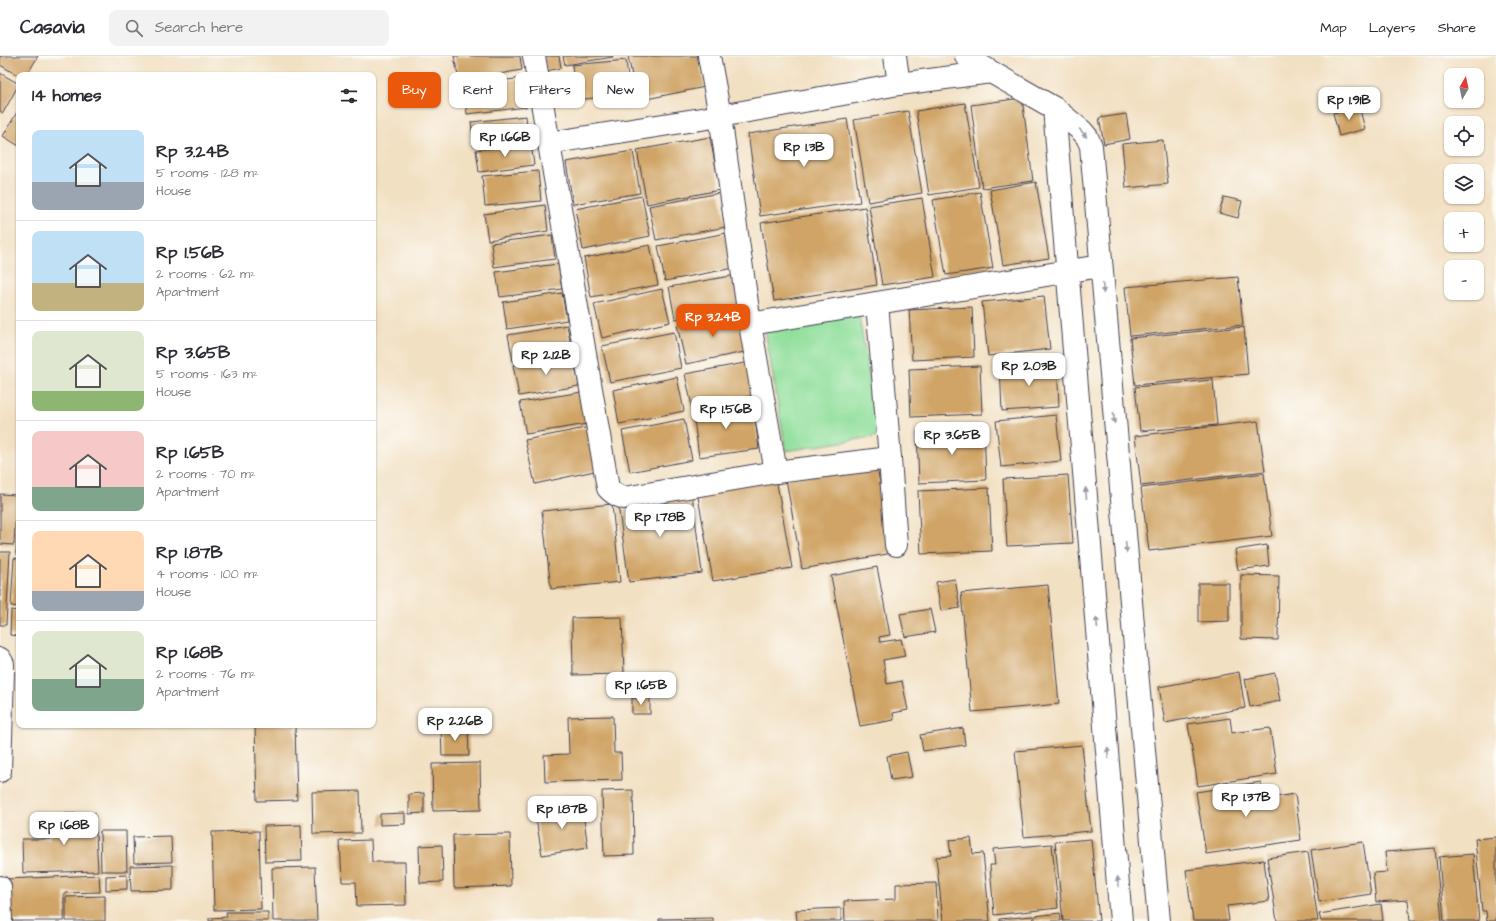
<!DOCTYPE html>
<meta charset="utf-8">
<style>
:root{--surface:#fff;--page:#f2f2f3;--text:#2b2b33;--muted:#7c7c81;--line:#e1e1e2;--accent:#ea580c}
body{margin:0;font-family:"Architects Daughter",sans-serif;background:var(--page);color:var(--text);height:100vh;display:flex;flex-direction:column;font-size:15px;white-space:nowrap}
*{box-sizing:border-box;margin:0}
p{font-size:13px;color:var(--muted)}
.icon{flex:none;width:22px;height:22px;fill:none;stroke:currentColor;stroke-width:2;stroke-linecap:round;stroke-linejoin:round}
.map{position:relative;flex:1;overflow:hidden}
.side{position:absolute;left:16px;top:16px;width:360px;height:656px;display:flex;flex-direction:column;background:var(--surface);border-radius:8px;box-shadow:0 1px 3px #0004}
.side>*{flex:none}
.guide{position:absolute;left:388px;top:16px;width:380px;height:36px;display:flex;gap:8px}
.needle{width:26px;rotate:9deg}
.fabs{position:absolute;left:1444px;top:12px;display:grid;gap:8px}
.fabs a{display:grid;place-items:center;width:40px;height:40px;border-radius:8px;background:var(--surface);box-shadow:0 1px 3px #0004;font-size:20px}
.price{position:absolute;translate:-50% -34px;padding:0 9px;border-radius:8px;background:#fff;color:#222;font-size:13px;line-height:26px;filter:drop-shadow(0 1px 2px #0008)}
.price::after{content:'';position:absolute;left:50%;top:24px;width:12px;height:9px;margin-left:-6px;background:inherit;clip-path:polygon(0 0,100% 0,50% 100%)}
.price.on{background:var(--accent);color:#fff}
ul{padding:0;list-style:none}
li{display:flex;align-items:center;gap:12px;height:100px;padding:0 16px}
li+li{border-top:1px solid var(--line)}
li span{display:grid;place-items:center;flex:none;width:112px;height:80px;border-radius:8px;color:#555}
li>.icon{margin-inline-start:auto}
span .icon{width:48px;height:48px;fill:#fffc;stroke-width:1}
li b{font-size:17px}
h2{display:flex;justify-content:space-between;align-items:center;height:48px;padding:0 16px;font-size:17px}
.tag{padding:0 14px;border-radius:8px;background:var(--surface);box-shadow:0 1px 3px #0004;font-size:14px;line-height:36px}
.tag.on{background:var(--accent);color:#fff}
header{display:flex;align-items:center;gap:24px;box-sizing:border-box;height:56px;padding:0 20px;background:var(--surface);border-bottom:1px solid var(--line)}
header strong{font-size:19px}
nav{display:flex;gap:22px;margin-inline-start:auto;font-size:14px}
.search{width:280px;height:36px;background:var(--page);display:flex;align-items:center;gap:10px;box-sizing:border-box;padding:0 14px;border-radius:8px;color:var(--muted);font-size:15px}
.map>svg:first-child{display:block}
.green{fill:#91df9c;stroke:#5a806c}
.building{fill:#d0a466}
.lines{fill:none;stroke-linecap:round;stroke-linejoin:round}
.street-casing{stroke:#413e4f;stroke-width:24}
.street{stroke:#fff;stroke-width:22}
.oneway{fill:#9c9ca7}
</style>
<header>
<strong>Casavia</strong>
<div class="search"><svg class="icon" aria-label="search" viewBox="0 0 24 24"><circle cx="10" cy="10" r="6"/><path d="M15 15l6 6"/></svg>Search here</div>
<nav><a>Map</a><a>Layers</a><a>Share</a></nav>
</header>
<div class="map">
<svg width="1496" height="865" viewBox="0 0 1496 865">
<rect width="100%" height="100%" fill="#fdfcf7"/>
<filter id="ink" filterUnits="userSpaceOnUse"><feTurbulence type="fractalNoise" baseFrequency=".025" numOctaves="2"/><feDisplacementMap in="SourceGraphic" scale="8" xChannelSelector="R" yChannelSelector="G"/><feConvolveMatrix kernelMatrix="1 2 1 2 8 2 1 2 1" color-interpolation-filters="sRGB"/></filter>
<filter id="wash" filterUnits="userSpaceOnUse"><feTurbulence type="fractalNoise" baseFrequency=".012" numOctaves="4" result="noise"/><feDisplacementMap in="SourceGraphic" scale="16" xChannelSelector="R" yChannelSelector="G"/><feGaussianBlur stdDeviation="0.9" result="paint"/><feColorMatrix in="noise" values="0 0 0 0 0 0 0 0 0 0 0 0 0 0 0 0 0 1.4 0 .05"/><feComposite in="paint" operator="in"/></filter>
<g filter="url(#wash)">
<rect width="100%" height="100%" fill="#f2e0c3"/>
<path class="green" d="M859 259 879 380 786 395 765 274Z"/>
<g id="blocks">
<g class="building">
<path d="M0 0H38L27 19H19V20L0 9Z"/>
<path d="M454 0H520L522 14 459 25Z"/>
<path d="M543 0H559L561 12 546 15Z"/>
<path d="M563 0H613V1L565 9Z"/>
<path d="M628 0H698L705 31 637 45Z"/>
<path d="M626 4 630 38 576 44 572 9Z"/>
<path d="M0 17 19 28 3 57 0 55Z"/>
<path d="M524 22 527 51 467 58 464 29Z"/>
<path d="M1022 42 1033 125 982 132 971 49Z"/>
<path d="M965 47 979 131 929 139 916 55Z"/>
<path d="M1359 50 1365 73 1339 80 1333 57Z"/>
<path d="M19 53V90L3 80Z"/>
<path d="M908 55 922 137 868 146 854 64Z"/>
<path d="M1126 58 1130 83 1104 88 1099 62Z"/>
<path d="M526 60 528 84 474 90 471 66Z"/>
<path d="M847 63 860 146 760 160 748 78Z"/>
<path d="M710 81 720 134 647 148 637 94Z"/>
<path d="M1163 84 1168 128 1126 132 1122 88Z"/>
<path d="M531 87 534 109 479 116 476 94Z"/>
<path d="M633 95 640 137 573 148 566 106Z"/>
<path d="M538 115 541 145 485 150 482 120Z"/>
<path d="M1036 126 1049 202 1003 209 990 134Z"/>
<path d="M980 136 993 212 946 219 933 144Z"/>
<path d="M720 137 726 171 656 184 649 150Z"/>
<path d="M642 140 650 180 583 194 575 153Z"/>
<path d="M1224 141 1242 145 1238 162 1219 157Z"/>
<path d="M922 142 935 221 882 229 869 150Z"/>
<path d="M545 149 548 175 488 184 484 158Z"/>
<path d="M865 151 877 229 774 245 761 167Z"/>
<path d="M727 177 734 212 665 225 658 190Z"/>
<path d="M552 179 555 203 494 211 491 187Z"/>
<path d="M650 189 658 229 591 241 584 202Z"/>
<path d="M558 208 562 233 500 241 496 216Z"/>
<path d="M736 219 742 251 675 263 669 231Z"/>
<path d="M1238 221 1243 269 1130 280 1125 231Z"/>
<path d="M662 233 670 266 602 282 594 248Z"/>
<path d="M562 237 567 264 507 273 503 246Z"/>
<path d="M1044 240 1050 293 988 300 982 246Z"/>
<path d="M972 251 974 301 912 304 909 254Z"/>
<path d="M740 255 749 295 686 308 677 269Z"/>
<path d="M567 269 572 295 513 305 508 279Z"/>
<path d="M1244 271 1248 318 1135 329 1130 282Z"/>
<path d="M674 276 681 312 610 326 602 290Z"/>
<path d="M573 299 579 330 519 340 513 309Z"/>
<path d="M750 306 756 339 692 351 685 318Z"/>
<path d="M1057 308 1059 351 1002 355 1000 311Z"/>
<path d="M980 310 982 358 911 361 909 313Z"/>
<path d="M677 321 684 355 619 368 613 334Z"/>
<path d="M1213 324 1217 369 1140 375 1135 331Z"/>
<path d="M582 336 587 368 526 378 520 346Z"/>
<path d="M753 347 759 393 699 401 693 356Z"/>
<path d="M1056 359 1061 405 1001 411 996 365Z"/>
<path d="M684 363 692 404 630 416 622 375Z"/>
<path d="M1258 365 1265 415 1141 430 1135 380Z"/>
<path d="M590 371 599 414 535 428 525 384Z"/>
<path d="M984 372 986 424 919 427 917 375Z"/>
<path d="M876 406 893 497 802 513 786 423Z"/>
<path d="M1264 417 1272 480 1149 495 1141 432Z"/>
<path d="M1068 419 1073 487 1007 490 1003 423Z"/>
<path d="M776 422 792 512 713 525 697 435Z"/>
<path d="M989 432 992 495 921 498 918 435Z"/>
<path d="M0 438 17 439 14 489 0 488Z"/>
<path d="M692 438 702 517 629 526 618 448Z"/>
<path d="M612 448 620 526 551 533 542 455Z"/>
<path d="M17 479H19V498H16Z"/>
<path d="M1267 489 1269 510 1238 514 1235 494Z"/>
<path d="M0 496H10L6 569H0Z"/>
<path d="M14 502 19 503V551L11 550Z"/>
<path d="M877 511 890 579 879 581 880 586 901 583 905 600 883 604 887 628 902 625 908 654 893 657 894 664 860 670 831 520Z"/>
<path d="M1241 519 1279 520 1278 584 1241 583Z"/>
<path d="M955 523 960 552 941 555 936 526Z"/>
<path d="M1198 527H1229V565L1198 566Z"/>
<path d="M1048 529 1059 648 972 656 961 537Z"/>
<path d="M930 553 935 576 905 581 900 558Z"/>
<path d="M11 554 19 555V580L10 579Z"/>
<path d="M622 561 624 618 573 619 572 562Z"/>
<path d="M1239 616 1245 652 1165 667 1159 631Z"/>
<path d="M1275 617 1280 645 1250 651 1245 623Z"/>
<rect x="632" y="642" width="18" height="16"/>
<path d="M613 660 614 697H621L622 724 545 726 544 699 569 698 568 661Z"/>
<path d="M1230 662 1232 677 1270 672 1277 718 1198 730 1188 668Z"/>
<path d="M255 669H295L297 744 257 745Z"/>
<path d="M441 671H468L469 700H442Z"/>
<path d="M963 672 965 689 923 695 920 679Z"/>
<path d="M1082 689 1091 775 1024 781 1015 695Z"/>
<path d="M907 696 912 721 891 724 887 700Z"/>
<path d="M480 707 481 754 433 755 432 708Z"/>
<path d="M1261 726 1263 743 1295 738 1301 784 1206 798 1196 736Z"/>
<path d="M633 734 634 799 604 800 602 735Z"/>
<path d="M360 735 361 777 313 778 312 736Z"/>
<path d="M424 737V757L409 758V738Z"/>
<path d="M582 749 588 792 542 799 535 756Z"/>
<path d="M95 757 98 815 23 817 22 783H50L49 758Z"/>
<path d="M405 757V768L380 769V758Z"/>
<path d="M301 769 302 805 265 806 264 770Z"/>
<path d="M100 775H126L127 815H101Z"/>
<path d="M259 775 261 853 214 854 212 776Z"/>
<path d="M510 778 511 830 454 832 453 779Z"/>
<path d="M171 780 172 806 134 807 133 781Z"/>
<path d="M1496 781V865H1487L1486 855H1482L1475 783Z"/>
<path d="M971 782 973 798 983 797 990 865H943L936 801 951 800 949 784Z"/>
<path d="M1091 783 1099 865H1063L1055 786Z"/>
<path d="M371 784 372 806H405L406 849 357 850 356 826H342L340 785Z"/>
<path d="M1363 786 1371 838 1319 846 1311 794Z"/>
<path d="M1052 788 1058 852 994 859 990 809H995L993 793Z"/>
<path d="M442 789 443 826 420 827 419 790Z"/>
<path d="M1435 792 1442 865H1410L1408 844 1376 846 1373 817 1387 816 1385 796Z"/>
<path d="M1308 796 1318 865H1277L1267 802Z"/>
<path d="M1473 798 1479 865H1444L1439 801Z"/>
<path d="M1264 804 1269 845 1227 850 1229 865H1193L1186 814Z"/>
<path d="M173 809V834L131 835 130 810Z"/>
<path d="M315 811 317 865H273L272 812Z"/>
<path d="M99 819 100 836 64 837V865H7L6 823Z"/>
<path d="M127 819V833L106 834V820Z"/>
<path d="M936 827 938 865H845L844 845 896 843V828Z"/>
<path d="M105 840V865H66V841Z"/>
<path d="M1381 848 1383 865H1321L1319 858Z"/>
<path d="M841 852V865H797L796 854Z"/>
<path d="M226 856H268V865H209V862L227 861Z"/>
<path d="M1060 857 1061 865H1035V860Z"/>
<path d="M1033 860 1034 865H1000L999 863Z"/>
<path d="M713 862V865H659V863Z"/>
</g>
</g>
</g>
<g filter="url(#ink)">
<use href="#blocks" fill-opacity="0" stroke="#413e4f" stroke-width="1"/>
<g class="lines">
<defs>
<g id="street">
<path d="M534 0 608 432C613 438 617 440 624 442L776 416"/>
<path d="M709 0 720 60 750 268 776 416 890 402 877 247"/>
<path d="M966 0 991 16 1054 52 1082 75 1087 81 1091 90 1159 865"/>
<path d="M899 28 991 16"/>
<path d="M1054 52 1121 865"/>
<path d="M549 87 720 60 899 28 895 0"/>
<path d="M750 268 1100 210"/>
<path d="M890 402 896 489"/>
<path d="M0 603 3 608V617L0 715"/>
<path d="M0 831 1 865"/>
</g>
</defs>
<use href="#street" class="street-casing"/>
<use href="#street" class="street"/>
</g>
<defs><path id="oneway-solid" d="M-6-.8H1V-3.2L6.5 0L1 3.2V.8H-6Z"/></defs>
<g class="oneway">
<use href="#oneway-solid" transform="translate(1083 77) rotate(49)"/>
<use href="#oneway-solid" transform="translate(1103 232) rotate(85)"/>
<use href="#oneway-solid" transform="translate(1114 362) rotate(85)"/>
<use href="#oneway-solid" transform="translate(1086 437) rotate(-95)"/>
<use href="#oneway-solid" transform="translate(1126 491) rotate(85)"/>
<use href="#oneway-solid" transform="translate(1097 567) rotate(-95)"/>
<use href="#oneway-solid" transform="translate(1108 697) rotate(-95)"/>
<use href="#oneway-solid" transform="translate(1118 826) rotate(-95)"/>
</g>
</g>
</svg>
<div class="fabs">
<a><svg class="needle" viewBox="-14 -14 28 28"><path d="M0-13l5 13h-10z" fill="#e53935"/><path d="M0 13l5-13h-10z" fill="#7c7c81"/></svg></a>
<a><svg class="icon" aria-label="locate" viewBox="0 0 24 24"><circle cx="12" cy="12" r="6"/><path d="M12 2v4M12 18v4M2 12h4M18 12h4"/></svg></a>
<a><svg class="icon" aria-label="layers" viewBox="0 0 24 24"><path d="M12 4l9 5-9 5-9-5zM3 14l9 5 9-5"/></svg></a>
<a>+</a>
<a>−</a>
</div>
<b class="price" style="left:1349px;top:65px">Rp 1.91B</b>
<b class="price" style="left:505px;top:102px">Rp 1.66B</b>
<b class="price" style="left:804px;top:112px">Rp 1.3B</b>
<b class="price on" style="left:713px;top:282px">Rp 3.24B</b>
<b class="price" style="left:546px;top:320px">Rp 2.12B</b>
<b class="price" style="left:1029px;top:331px">Rp 2.03B</b>
<b class="price" style="left:726px;top:374px">Rp 1.56B</b>
<b class="price" style="left:952px;top:400px">Rp 3.65B</b>
<b class="price" style="left:660px;top:482px">Rp 1.78B</b>
<b class="price" style="left:641px;top:650px">Rp 1.65B</b>
<b class="price" style="left:455px;top:686px">Rp 2.26B</b>
<b class="price" style="left:1246px;top:762px">Rp 1.37B</b>
<b class="price" style="left:562px;top:774px">Rp 1.87B</b>
<b class="price" style="left:64px;top:790px">Rp 1.68B</b>
<div class="guide">
<a class="tag on">Buy</a>
<a class="tag">Rent</a>
<a class="tag">Filters</a>
<a class="tag">New</a>
</div>
<section class="side">
<h2>14 homes<svg class="icon" aria-label="filters" viewBox="0 0 24 24"><path d="M4 7h16M4 17h16"/><circle cx="9" cy="7" r="2"/><circle cx="15" cy="17" r="2"/></svg></h2>
<ul>
<li><span style="background:linear-gradient(#bfe0f5 65%,#9aa5b1 0)"><svg class="icon" aria-label="home" viewBox="0 0 24 24"><path d="M3 11l9-7 9 7M6 9v11h12V9"/></svg></span><div><b>Rp 3.24B</b><p>5 rooms · 128 m²</p><p>House</p></div></li>
<li><span style="background:linear-gradient(#bfe0f5 65%,#c2b280 0)"><svg class="icon" aria-label="home" viewBox="0 0 24 24"><path d="M3 11l9-7 9 7M6 9v11h12V9"/></svg></span><div><b>Rp 1.56B</b><p>2 rooms · 62 m²</p><p>Apartment</p></div></li>
<li><span style="background:linear-gradient(#dfe7d0 75%,#8fb573 0)"><svg class="icon" aria-label="home" viewBox="0 0 24 24"><path d="M3 11l9-7 9 7M6 9v11h12V9"/></svg></span><div><b>Rp 3.65B</b><p>5 rooms · 163 m²</p><p>House</p></div></li>
<li><span style="background:linear-gradient(#f6c9c9 70%,#7fa58c 0)"><svg class="icon" aria-label="home" viewBox="0 0 24 24"><path d="M3 11l9-7 9 7M6 9v11h12V9"/></svg></span><div><b>Rp 1.65B</b><p>2 rooms · 70 m²</p><p>Apartment</p></div></li>
<li><span style="background:linear-gradient(#ffd9b3 75%,#9aa5b1 0)"><svg class="icon" aria-label="home" viewBox="0 0 24 24"><path d="M3 11l9-7 9 7M6 9v11h12V9"/></svg></span><div><b>Rp 1.87B</b><p>4 rooms · 100 m²</p><p>House</p></div></li>
<li><span style="background:linear-gradient(#dfe7d0 60%,#7fa58c 0)"><svg class="icon" aria-label="home" viewBox="0 0 24 24"><path d="M3 11l9-7 9 7M6 9v11h12V9"/></svg></span><div><b>Rp 1.68B</b><p>2 rooms · 76 m²</p><p>Apartment</p></div></li>
</ul>
</section>
</div>
